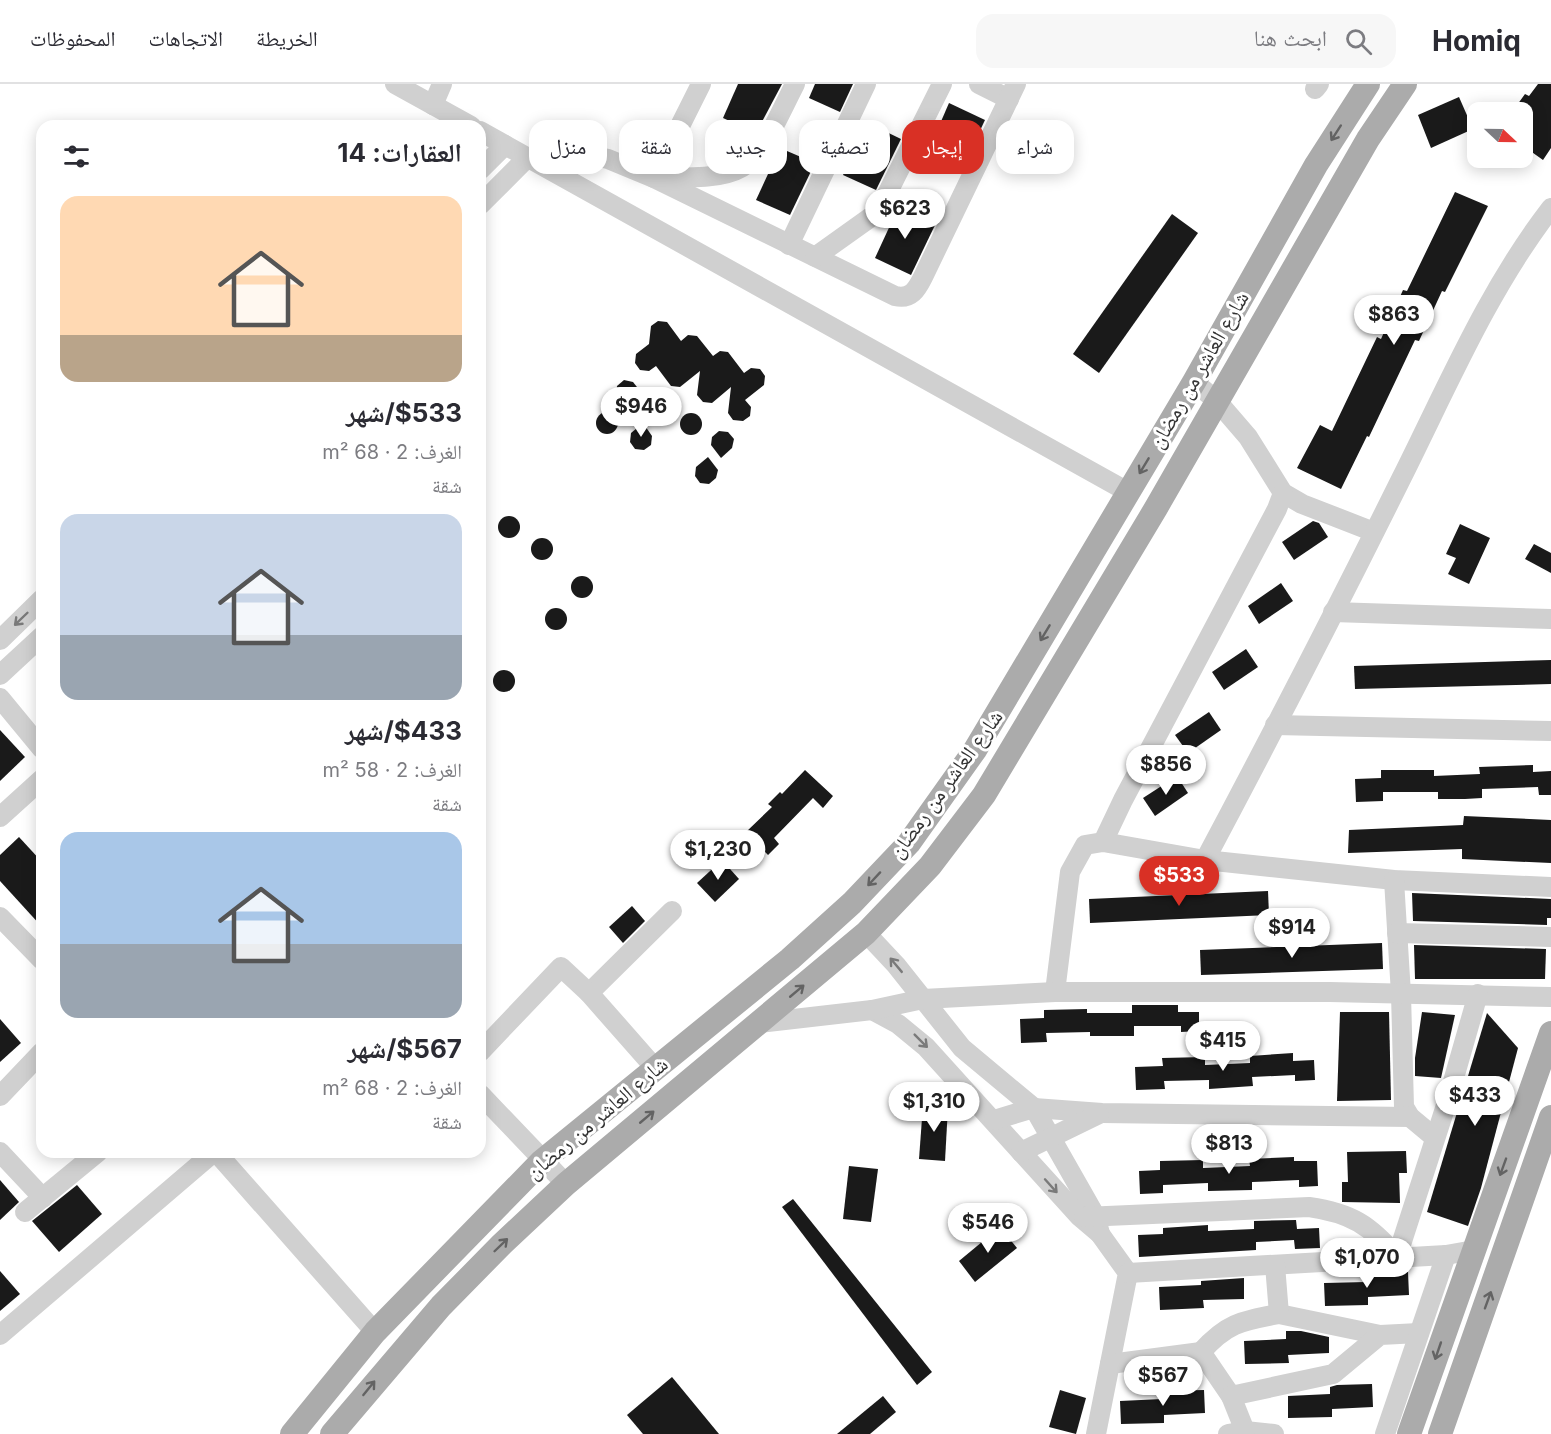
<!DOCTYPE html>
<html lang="ar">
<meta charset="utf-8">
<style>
:root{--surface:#fff;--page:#f7f7f7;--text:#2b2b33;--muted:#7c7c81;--line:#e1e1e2;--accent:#d93025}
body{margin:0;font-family:Inter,"Noto Naskh Arabic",sans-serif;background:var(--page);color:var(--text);direction:rtl;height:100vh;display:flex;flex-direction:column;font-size:22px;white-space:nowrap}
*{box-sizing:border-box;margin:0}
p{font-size:20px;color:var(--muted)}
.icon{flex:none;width:33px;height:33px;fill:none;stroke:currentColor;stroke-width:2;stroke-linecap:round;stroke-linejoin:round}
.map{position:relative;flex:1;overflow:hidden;direction:ltr}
.details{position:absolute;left:36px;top:36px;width:450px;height:1038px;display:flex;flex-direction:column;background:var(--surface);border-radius:18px;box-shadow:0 3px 15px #0003;direction:rtl}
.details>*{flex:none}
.top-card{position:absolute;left:504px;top:36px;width:570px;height:54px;direction:rtl;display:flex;gap:12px}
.needle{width:39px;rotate:112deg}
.tools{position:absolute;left:1467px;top:18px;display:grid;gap:12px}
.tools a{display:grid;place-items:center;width:66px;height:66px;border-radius:12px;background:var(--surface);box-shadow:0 3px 15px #0003;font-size:30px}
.price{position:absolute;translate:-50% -51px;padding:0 14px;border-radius:21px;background:#fff;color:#222;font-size:20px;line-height:39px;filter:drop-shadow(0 2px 3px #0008)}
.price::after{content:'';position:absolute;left:50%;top:36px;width:18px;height:14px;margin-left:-9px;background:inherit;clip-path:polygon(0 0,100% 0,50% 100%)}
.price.current{background:var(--accent);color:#fff}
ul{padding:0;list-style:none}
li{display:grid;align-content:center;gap:12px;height:318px;padding:0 24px}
li span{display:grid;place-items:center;height:186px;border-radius:18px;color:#555}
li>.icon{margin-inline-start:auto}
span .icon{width:108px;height:108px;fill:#fffc;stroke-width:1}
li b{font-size:26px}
h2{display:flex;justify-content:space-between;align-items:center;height:72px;padding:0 24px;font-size:26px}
.chip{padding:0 21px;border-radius:18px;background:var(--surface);box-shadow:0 3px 15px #0003;font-size:21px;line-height:54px}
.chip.current{background:var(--accent);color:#fff}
header{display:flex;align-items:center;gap:36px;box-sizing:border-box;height:84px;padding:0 30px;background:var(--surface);border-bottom:2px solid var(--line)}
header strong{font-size:28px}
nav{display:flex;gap:33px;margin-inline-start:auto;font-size:21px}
.search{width:420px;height:54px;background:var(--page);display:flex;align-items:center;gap:15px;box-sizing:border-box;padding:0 21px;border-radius:18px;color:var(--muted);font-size:22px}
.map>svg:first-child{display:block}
.building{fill:#1a1a1a}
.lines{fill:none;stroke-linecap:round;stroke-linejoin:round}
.minor{stroke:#d0d0d0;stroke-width:20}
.major{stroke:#ababab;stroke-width:24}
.oneway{stroke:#636363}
.oneway2{stroke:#7a7a7a}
.labels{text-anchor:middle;stroke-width:6;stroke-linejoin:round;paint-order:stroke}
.street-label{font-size:21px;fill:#333;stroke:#fff}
</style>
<header>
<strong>Homiq</strong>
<div class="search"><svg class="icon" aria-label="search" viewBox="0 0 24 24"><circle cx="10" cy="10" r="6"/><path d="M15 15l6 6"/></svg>ابحث هنا</div>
<nav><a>الخريطة</a><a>الاتجاهات</a><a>المحفوظات</a></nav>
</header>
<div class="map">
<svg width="1551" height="1350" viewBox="0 0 1551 1350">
<rect width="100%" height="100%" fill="#fff"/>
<g class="building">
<path d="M738 0H782L756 49 723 34Z"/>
<path d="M815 0H853L840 28 809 14Z"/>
<path d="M1538 0H1551V64L1543 76 1522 61V28H1512L1525 10 1529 12Z"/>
<path d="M1459 13 1473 45 1431 64 1418 31Z"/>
<path d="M949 19 985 36 961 87 926 72Z"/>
<path d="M866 38 901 55 876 106 843 91Z"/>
<path d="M780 64 815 79 790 131 756 116Z"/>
<path d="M1455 108 1488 122 1445 208 1442 207 1419 257 1415 256 1369 353 1367 352 1341 405 1297 384 1320 341 1332 347 1377 253 1381 255 1403 206 1407 207Z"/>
<path d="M899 122 936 139 911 191 875 174Z"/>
<path d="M1172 130 1198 149 1099 289 1073 270Z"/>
<path d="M658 237 667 238 681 257 688 251 697 252 713 272 720 267 728 268 744 289 751 284 760 285 765 292 764 301 745 316 751 323 750 332 743 337 733 336 728 329 731 303 712 319 703 318 697 311 700 287 680 303 671 302 656 282 649 287 640 286 635 279 636 270 649 260 651 242Z"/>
<path d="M624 296 633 298 652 322 621 318 616 311 617 302Z"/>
<circle cx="607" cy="339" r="11"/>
<circle cx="691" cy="340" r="11"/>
<path d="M643 339 652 352 651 361 644 366 635 365 630 358 631 349Z"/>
<path d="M719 347 728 348 734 355 732 364 721 374 711 361 712 353Z"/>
<path d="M708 373 718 386 716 394 709 400 700 399 695 392 696 383Z"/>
<circle cx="509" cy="443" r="11"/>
<path d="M1313 437 1319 439 1328 453 1294 476 1282 458Z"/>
<path d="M1460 440 1490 454 1469 500 1448 490 1456 474 1446 470Z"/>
<circle cx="542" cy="465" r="11"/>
<path d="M1534 460 1551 469V489L1525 475Z"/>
<circle cx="582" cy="503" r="11"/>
<path d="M1281 499 1293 517 1259 540 1248 522Z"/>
<circle cx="556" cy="535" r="11"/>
<path d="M1246 565 1258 583 1224 606 1212 588Z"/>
<path d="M1551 576V600L1355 605 1354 582Z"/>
<circle cx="504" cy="597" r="11"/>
<path d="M1209 628 1221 646 1188 669 1175 651Z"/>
<path d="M0 646 25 673 0 697Z"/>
<path d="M1533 681V688L1551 687V711H1539L1538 703 1482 705V714L1465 715H1438V708H1383V717L1356 718 1355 695 1381 694V686H1434V692L1480 690 1479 683Z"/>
<path d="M805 686 833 712 823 724 813 714 774 754 779 760 768 771 746 748 772 723 768 720 780 708 782 710Z"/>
<path d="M1177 692 1188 709 1155 732 1143 714Z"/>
<path d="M1464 732 1551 736V779L1462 775V765L1348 769 1349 746 1463 741Z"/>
<path d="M19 753 42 778V843L0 797V771Z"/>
<path d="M722 776 739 795 715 818 697 799Z"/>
<path d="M1268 807 1269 831 1090 839 1089 815Z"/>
<path d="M1412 809 1551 815V834H1547V841L1413 837Z"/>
<path d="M632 822 645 837 623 859 609 843Z"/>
<path d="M1382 859 1383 885 1201 891 1200 866Z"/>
<path d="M1414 861 1546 865 1545 895H1415Z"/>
<path d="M1132 921H1178V928H1199V947L1181 948V942H1134V952H1090V948L1046 949 1047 958 1021 959 1020 935 1044 934V926L1087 925V929H1132Z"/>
<path d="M1340 928H1389L1391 1016 1337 1017Z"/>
<path d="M1422 928 1455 931 1441 994 1415 992V974Z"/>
<path d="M1487 929 1518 964 1481 1104 1468 1142 1427 1128Z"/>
<path d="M0 935 21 959 0 978Z"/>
<path d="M1293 969V977L1314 976 1315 996 1295 997V991L1252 993 1253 1002 1209 1005V996L1164 997 1165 1005 1136 1006 1135 983 1163 982 1162 974 1205 973V981L1250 979V972Z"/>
<path d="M923 1021 948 1023 945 1077 919 1075Z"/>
<path d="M1406 1067 1407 1089H1399L1400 1119 1342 1118V1098H1348L1347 1068Z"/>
<path d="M1294 1073V1077H1317L1318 1102 1299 1103V1096L1252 1098V1106L1208 1107V1099L1163 1101V1109L1140 1110 1139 1087 1160 1086V1077L1203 1076V1084L1250 1082 1249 1075Z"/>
<path d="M849 1082 878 1085 871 1138 843 1135Z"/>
<path d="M0 1096 19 1118 0 1136Z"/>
<path d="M77 1101 102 1130 59 1168 32 1137Z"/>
<path d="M793 1115 932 1288 917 1301 782 1123Z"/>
<path d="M1296 1136 1297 1145 1319 1144 1320 1164 1295 1165 1294 1156 1256 1158V1166L1139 1173 1138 1151 1163 1150V1144L1208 1141V1147L1254 1145V1137Z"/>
<path d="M1000 1143 1017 1164 975 1198 959 1177Z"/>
<path d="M0 1187 20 1210 0 1227Z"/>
<path d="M1408 1188 1409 1211 1368 1213V1221L1325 1222 1324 1199 1366 1198V1189Z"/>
<path d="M1244 1194V1215L1203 1216 1204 1224 1160 1226 1159 1203 1201 1201V1197Z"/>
<path d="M1286 1247H1301L1329 1253V1269L1288 1271 1289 1279 1245 1280 1244 1257 1286 1255Z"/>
<path d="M672 1293 719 1350H643L627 1331Z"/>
<path d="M1372 1300 1373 1323 1332 1325V1333L1288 1334V1312L1330 1310V1303L1337 1301Z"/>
<path d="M1060 1306 1086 1314 1076 1350 1049 1343Z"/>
<path d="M1204 1306 1205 1329 1164 1331V1339L1121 1340 1120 1317 1162 1315V1307Z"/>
<path d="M883 1312 896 1328 870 1350H837Z"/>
</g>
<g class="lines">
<g class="minor">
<path d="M395 0 471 42"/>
<path d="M701 0 654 94C757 94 750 89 795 0"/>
<path d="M979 0 1009 15"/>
<path d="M1315 5 1319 0"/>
<path d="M433 21 442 0"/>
<path d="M480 47 1128 408"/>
<path d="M480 86 505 61"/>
<path d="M557 89 570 71 577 68 608 75 654 94 895 212C911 216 917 205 923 193L1016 0"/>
<path d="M480 121 528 73"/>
<path d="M789 161 866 0"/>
<path d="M815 173 878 128 942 0"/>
<path d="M1194 298 1217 317 1248 353 1283 409 1302 420 1374 448"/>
<path d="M1333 528 1551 535"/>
<path d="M0 556 42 515"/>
<path d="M0 591 42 552"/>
<path d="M0 614 42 665"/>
<path d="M1275 641 1551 647"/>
<path d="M0 733 42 695"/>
<path d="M1103 758 1123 716 1277 425 1283 409"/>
<path d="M1205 776 1394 796 1551 803"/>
<path d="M1394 796 1401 910 1404 1023 1410 1033 1434 1053"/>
<path d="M0 833 42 876"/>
<path d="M866 849 896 881 962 964 1034 1024 1096 1133 1100 1150"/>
<path d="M1397 849 1551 853"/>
<path d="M1055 908 1070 788 1085 761 1103 758 1205 776C1272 650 1338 522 1402 393 1448 301 1488 206 1551 124"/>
<path d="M589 909 672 827"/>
<path d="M872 926 898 940 926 963 1080 1133 1100 1150 1128 1189 1096 1350"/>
<path d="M759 939 872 926 923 915 1055 908H1330L1551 913"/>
<path d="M480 968 561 883 589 909 655 984"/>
<path d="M480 1010 566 1100"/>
<path d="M0 1012 42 968"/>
<path d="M994 1036 1034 1024 1102 1029 1410 1033"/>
<path d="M0 1068 43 1114"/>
<path d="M216 1068 375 1248"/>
<path d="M1021 1068 1099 1030"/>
<path d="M25 1128 98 1068"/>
<path d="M1084 1133 1309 1123C1351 1129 1370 1141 1397 1173"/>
<path d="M1397 1173 1448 1015 1478 910"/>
<path d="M1128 1189 1446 1171 1474 1166"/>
<path d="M1279 1230 1380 1251"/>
<path d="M0 1251 214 1068"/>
<path d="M1201 1268C1227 1239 1241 1237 1279 1230L1275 1181"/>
<path d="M1110 1280 1201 1268 1231 1312 1333 1290 1380 1251 1419 1249"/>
<path d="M1245 1347 1274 1350"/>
<path d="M1228 1350 1245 1347 1231 1312"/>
<path d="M1385 1350 1446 1171"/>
</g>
<g class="major">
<path d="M292 1350 375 1248 542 1077 790 875 852 819 909 759 975 666 1194 298 1316 81 1368 0"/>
<path d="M332 1350 441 1222 502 1160 566 1100 866 849 930 782 984 711 1156 424 1368 55 1405 0"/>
<path d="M1409 1350 1551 949"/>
<path d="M1440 1350 1551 1033"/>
</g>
</g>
<defs><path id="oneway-shaft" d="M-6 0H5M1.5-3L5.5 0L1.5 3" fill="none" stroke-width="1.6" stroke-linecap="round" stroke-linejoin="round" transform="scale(1.5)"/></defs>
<g class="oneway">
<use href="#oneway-shaft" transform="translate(1336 49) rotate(123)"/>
<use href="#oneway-shaft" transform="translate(1144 382) rotate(121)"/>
<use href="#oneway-shaft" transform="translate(1045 549) rotate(121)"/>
<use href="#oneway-shaft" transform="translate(874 795) rotate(133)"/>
<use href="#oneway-shaft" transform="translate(797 907) rotate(-40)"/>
<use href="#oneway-shaft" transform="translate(647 1033) rotate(-40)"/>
<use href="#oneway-shaft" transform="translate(1503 1083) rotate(110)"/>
<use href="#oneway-shaft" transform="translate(501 1161) rotate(-44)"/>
<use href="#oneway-shaft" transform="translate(1488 1216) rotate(-70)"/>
<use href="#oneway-shaft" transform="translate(1438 1267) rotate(109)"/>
<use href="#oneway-shaft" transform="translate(369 1304) rotate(-51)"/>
</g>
<g class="oneway2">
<use href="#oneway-shaft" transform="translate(21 535) rotate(136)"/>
<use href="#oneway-shaft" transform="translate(896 881) rotate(-130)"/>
<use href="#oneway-shaft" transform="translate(921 957) rotate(45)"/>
<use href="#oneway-shaft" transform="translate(1051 1102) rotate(48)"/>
</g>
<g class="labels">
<g class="street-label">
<text transform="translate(1199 286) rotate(-60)" y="7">شارع العاشر من رمضان</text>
<text transform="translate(946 700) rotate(-54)" y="7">شارع العاشر من رمضان</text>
<text transform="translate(597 1034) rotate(-40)" y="7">شارع العاشر من رمضان</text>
</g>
</g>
</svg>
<div class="tools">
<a><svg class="needle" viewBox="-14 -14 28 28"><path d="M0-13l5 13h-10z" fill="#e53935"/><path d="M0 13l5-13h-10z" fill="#7c7c81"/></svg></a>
</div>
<b class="price" style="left:905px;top:156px">$623</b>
<b class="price" style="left:1394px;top:262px">$863</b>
<b class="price" style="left:641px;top:354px">$946</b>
<b class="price" style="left:1166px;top:712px">$856</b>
<b class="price" style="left:718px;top:797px">$1,230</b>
<b class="price current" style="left:1179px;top:823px">$533</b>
<b class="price" style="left:1292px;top:875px">$914</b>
<b class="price" style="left:1223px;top:988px">$415</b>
<b class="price" style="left:1475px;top:1043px">$433</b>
<b class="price" style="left:934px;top:1049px">$1,310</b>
<b class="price" style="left:1229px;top:1091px">$813</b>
<b class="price" style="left:988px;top:1170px">$546</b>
<b class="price" style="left:1367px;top:1205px">$1,070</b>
<b class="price" style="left:1163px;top:1323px">$567</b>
<div class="top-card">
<a class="chip">شراء</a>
<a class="chip current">إيجار</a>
<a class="chip">تصفية</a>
<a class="chip">جديد</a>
<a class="chip">شقة</a>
<a class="chip">منزل</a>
</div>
<section class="details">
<h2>العقارات: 14<svg class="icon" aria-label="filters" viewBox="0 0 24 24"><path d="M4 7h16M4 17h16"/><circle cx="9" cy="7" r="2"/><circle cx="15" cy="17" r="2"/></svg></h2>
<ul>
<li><span style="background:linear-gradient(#ffd9b3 75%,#b9a48a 0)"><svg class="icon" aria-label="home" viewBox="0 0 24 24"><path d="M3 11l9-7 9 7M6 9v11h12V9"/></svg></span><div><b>$533/شهر</b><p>الغرف: 2 · 68 m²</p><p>شقة</p></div></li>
<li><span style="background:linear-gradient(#c9d6e8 65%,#9aa5b1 0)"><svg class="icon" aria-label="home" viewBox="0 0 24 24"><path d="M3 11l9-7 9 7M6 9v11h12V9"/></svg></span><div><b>$433/شهر</b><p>الغرف: 2 · 58 m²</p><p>شقة</p></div></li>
<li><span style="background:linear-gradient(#a9c7e8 60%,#9aa5b1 0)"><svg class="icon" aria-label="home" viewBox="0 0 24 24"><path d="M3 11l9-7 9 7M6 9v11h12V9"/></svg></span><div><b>$567/شهر</b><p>الغرف: 2 · 68 m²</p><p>شقة</p></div></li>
</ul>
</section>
</div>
